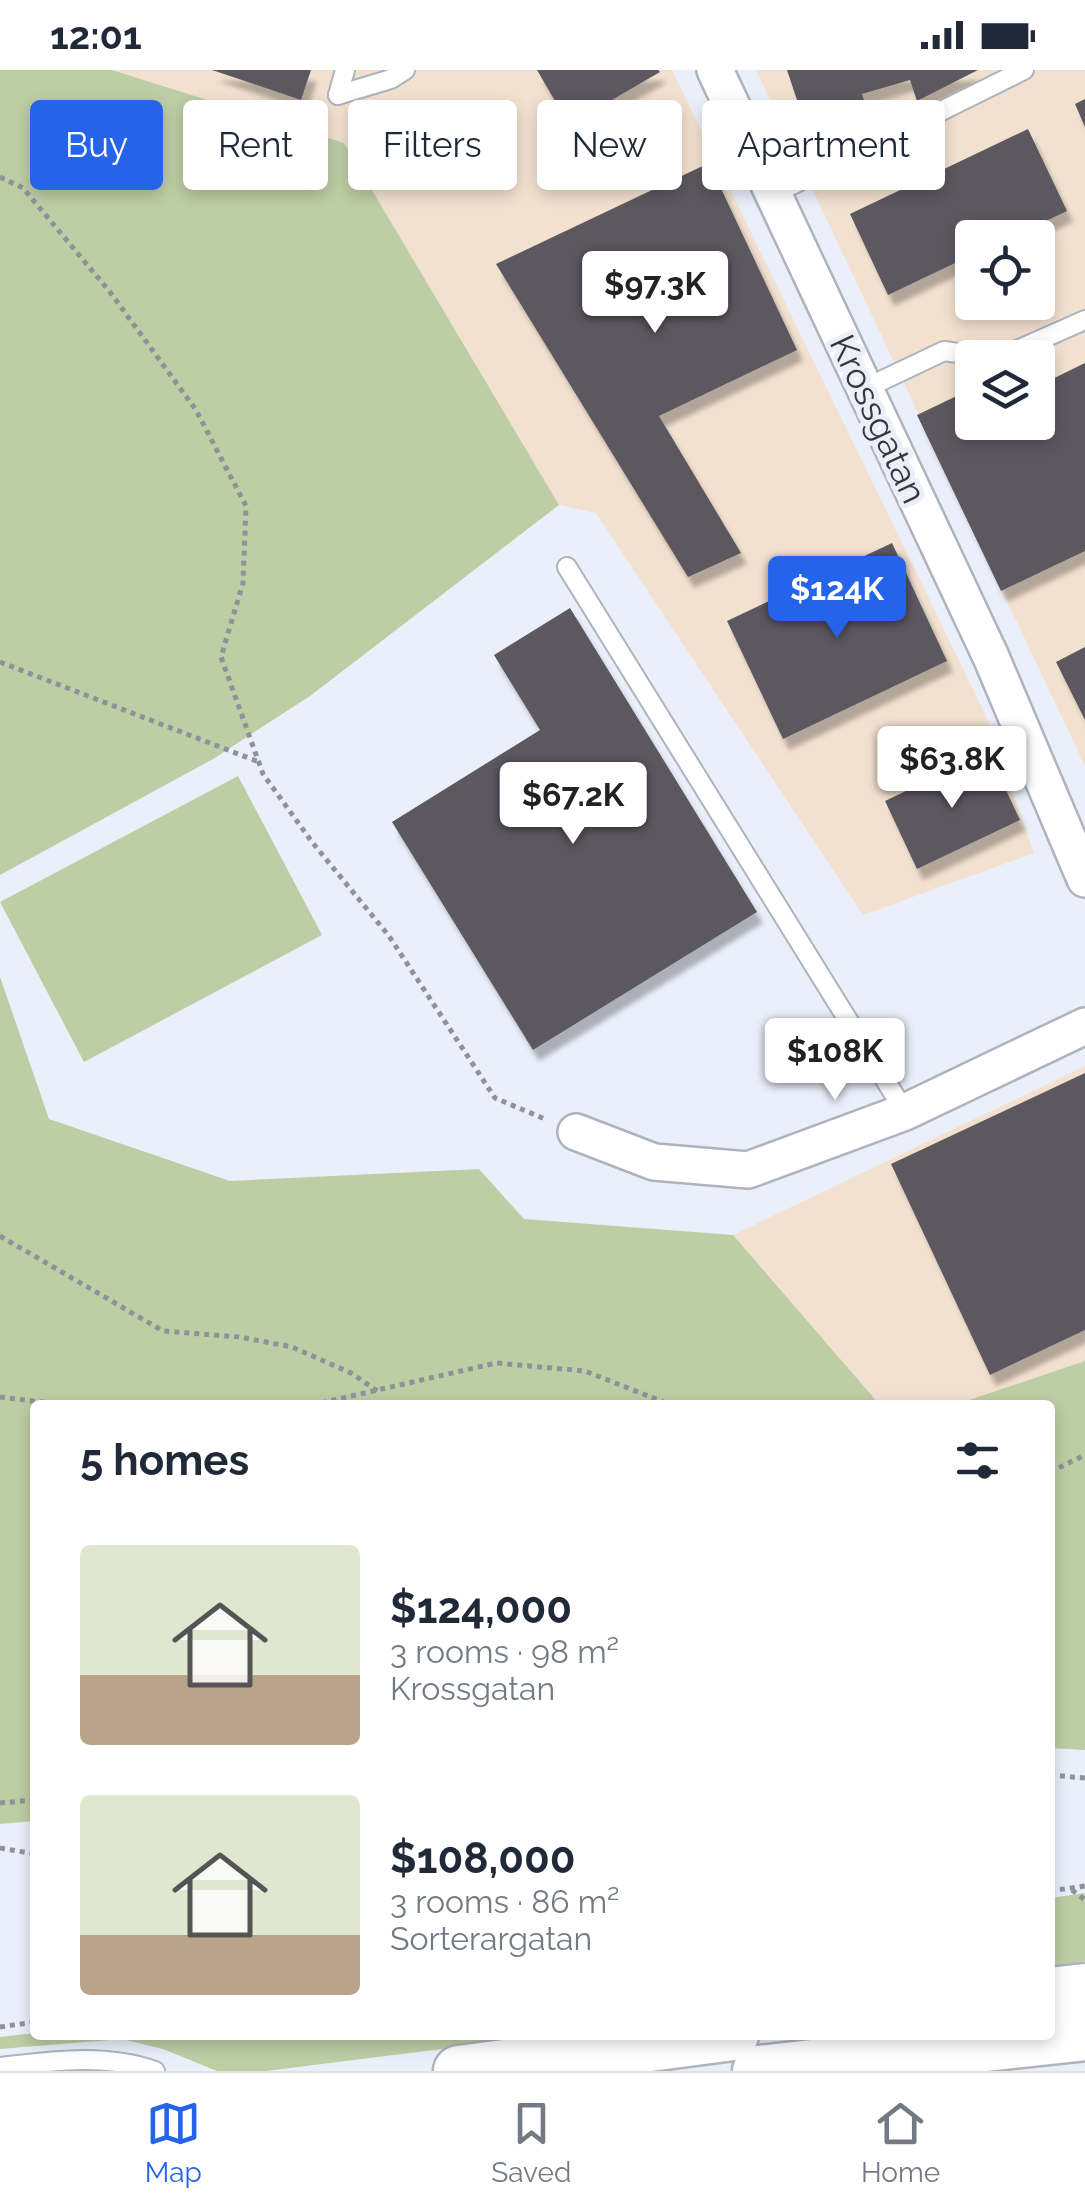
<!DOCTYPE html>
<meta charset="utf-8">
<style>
:root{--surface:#fff;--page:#f6f6f7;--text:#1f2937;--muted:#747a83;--line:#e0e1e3;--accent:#2563eb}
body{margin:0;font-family:Raleway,sans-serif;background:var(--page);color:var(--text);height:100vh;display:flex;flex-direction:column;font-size:38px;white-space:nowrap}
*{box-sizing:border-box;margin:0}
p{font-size:32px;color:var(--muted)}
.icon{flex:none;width:55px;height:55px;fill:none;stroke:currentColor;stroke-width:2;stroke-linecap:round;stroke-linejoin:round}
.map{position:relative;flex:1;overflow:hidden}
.panel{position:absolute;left:30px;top:1330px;width:1025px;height:640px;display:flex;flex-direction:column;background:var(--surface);border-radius:10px;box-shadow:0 5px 15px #0003}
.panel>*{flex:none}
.hud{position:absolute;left:30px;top:30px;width:1025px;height:90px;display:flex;gap:20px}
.buttons{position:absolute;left:955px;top:150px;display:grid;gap:20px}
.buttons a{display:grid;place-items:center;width:100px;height:100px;border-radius:10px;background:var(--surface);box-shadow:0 5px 15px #0003;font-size:50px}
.price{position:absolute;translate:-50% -85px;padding:0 22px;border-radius:10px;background:#fff;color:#222;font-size:32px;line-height:65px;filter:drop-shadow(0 2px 5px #0008)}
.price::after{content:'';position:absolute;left:50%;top:60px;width:30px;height:22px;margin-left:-15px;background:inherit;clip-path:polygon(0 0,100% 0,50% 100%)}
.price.selected{background:var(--accent);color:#fff}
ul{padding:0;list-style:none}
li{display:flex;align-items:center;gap:30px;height:250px;padding:0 50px}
li span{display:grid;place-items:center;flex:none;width:280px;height:200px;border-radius:10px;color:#555}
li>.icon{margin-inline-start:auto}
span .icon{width:120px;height:120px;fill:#fffc;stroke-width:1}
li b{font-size:42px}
h2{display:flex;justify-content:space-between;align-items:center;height:120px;padding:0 50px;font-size:42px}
.tag{padding:0 35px;border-radius:10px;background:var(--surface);box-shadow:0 5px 15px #0003;font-size:35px;line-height:90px}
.tag.selected{background:var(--accent);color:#fff}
.status{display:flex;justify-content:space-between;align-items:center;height:70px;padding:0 50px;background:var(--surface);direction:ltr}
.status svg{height:28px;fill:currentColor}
.menu{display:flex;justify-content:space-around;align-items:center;height:140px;border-top:2px solid var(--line);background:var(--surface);font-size:28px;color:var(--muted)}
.menu a{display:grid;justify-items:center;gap:5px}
.menu .selected{color:var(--accent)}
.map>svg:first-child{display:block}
.industrial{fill:#f3e1d0;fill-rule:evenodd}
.green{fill:#bdcda4}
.building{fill:#5b5861;filter:url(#shadow)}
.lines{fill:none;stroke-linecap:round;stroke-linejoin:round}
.lane-casing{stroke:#afb3be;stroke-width:22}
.street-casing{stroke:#afb3be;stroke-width:40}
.secondary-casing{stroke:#afb3be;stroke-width:55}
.path{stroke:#8f929a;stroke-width:5;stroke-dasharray:5 5;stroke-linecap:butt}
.lane{stroke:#fff;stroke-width:18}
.street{stroke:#fff;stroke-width:35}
.secondary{stroke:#fff;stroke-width:50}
.labels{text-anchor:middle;stroke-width:10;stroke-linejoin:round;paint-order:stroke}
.street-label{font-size:35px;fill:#35373b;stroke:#eaeffa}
</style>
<div class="status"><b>12:01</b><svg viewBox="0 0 49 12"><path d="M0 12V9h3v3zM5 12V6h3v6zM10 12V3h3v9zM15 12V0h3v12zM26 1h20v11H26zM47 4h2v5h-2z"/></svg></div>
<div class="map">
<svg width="1085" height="2001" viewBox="0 0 1085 2001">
<defs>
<filter id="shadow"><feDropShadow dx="6" dy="11" stdDeviation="2.5" flood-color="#0004"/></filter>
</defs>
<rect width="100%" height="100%" fill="#eaeffa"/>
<g class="industrial">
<path d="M112 0H672L987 648 1034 783 863 845 596 443 559 435 344 73Z"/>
<path d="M756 0H1085V696ZM972 168H1038V232H972ZM972 288H1038V352H972Z"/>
<path d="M1085 996V1291L954 1335H880L733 1165Z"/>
</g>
<g class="green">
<path d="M0 0H112L344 73 559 435 310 626 213 689 0 805Z"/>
<path d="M238 706 322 865 84 992 0 832Z"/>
<path d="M0 907 49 1049 230 1111 479 1099 524 1149 733 1165 880 1335H35V1751L0 1754Z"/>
<path d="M1085 1291V1680L1050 1678V1335H954Z"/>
<path d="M1085 1823V1891L1050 1900V1828Z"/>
<path d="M35 1963V1965H555L266 2001H217L163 1979 122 1969 0 1979V1967Z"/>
</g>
<g class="building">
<path d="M212 0H311L301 30Z"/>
<path d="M537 0H658L660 2 569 55Z"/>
<path d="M787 0H978L917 31 910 10 862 24 872 55 814 81Z"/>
<path d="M1085 29V57L1075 34Z"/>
<path d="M1028 59 1067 141 1010 168H972V185L888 225 850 144Z"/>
<path d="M709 93 797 280 659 346 741 483 688 507 496 194Z"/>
<path d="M1085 293V481L1001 521 917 345 967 321 972 332V352H1038V316Z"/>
<path d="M892 473 947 591 783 669 727 551Z"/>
<path d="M570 538 757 842 533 980 392 752 540 660 494 585Z"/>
<path d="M1085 577V650L1056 592Z"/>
<path d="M988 682 1020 750 917 799 885 731Z"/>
<path d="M1085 1003V1260L990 1305 891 1094Z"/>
</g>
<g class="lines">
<defs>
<g id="lane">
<path d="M338 25 391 9 405 0"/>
<path d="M338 25 345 0"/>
<path d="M772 125 1024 0"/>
<path d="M999 288 1085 250"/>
<path d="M864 319 944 281 992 288"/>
<path d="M567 497 905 1042"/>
<path d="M0 1997C51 1991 106 1983 155 2001"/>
</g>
<g id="street">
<path d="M715 0 991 587 1085 809"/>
<path d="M576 1062 654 1092 748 1100 905 1042 1085 956"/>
</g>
<g id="secondary">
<path d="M1050 1923 1085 1919"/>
<path d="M459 2001 733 1965"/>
<path d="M758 2001 1085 1965"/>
</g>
</defs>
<use href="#lane" class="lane-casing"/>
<use href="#street" class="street-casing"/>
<use href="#secondary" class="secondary-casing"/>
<g class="path">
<path d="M0 107 23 118 110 222 196 340 246 436 243 513 221 587 263 704 312 772 389 866 495 1028 545 1049"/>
<path d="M0 592 259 692"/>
<path d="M0 1166 163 1261 240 1267 292 1277 351 1303 379 1322"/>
<path d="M0 1327 67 1335"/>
<path d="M312 1335 496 1293 585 1301 671 1335"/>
<path d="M1050 1402 1085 1385"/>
<path d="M1050 1705 1085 1708"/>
<path d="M0 1733 35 1730"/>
<path d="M0 1778 35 1784"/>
<path d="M1072 1820 1085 1830"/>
<path d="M1050 1821 1085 1816"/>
<path d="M0 1957 35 1952"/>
</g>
<use href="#lane" class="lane"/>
<use href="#street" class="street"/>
<use href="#secondary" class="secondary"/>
</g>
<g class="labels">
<g class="street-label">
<text transform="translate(878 349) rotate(65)" y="12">Krossgatan</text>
</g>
</g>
</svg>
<div class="buttons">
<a><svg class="icon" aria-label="locate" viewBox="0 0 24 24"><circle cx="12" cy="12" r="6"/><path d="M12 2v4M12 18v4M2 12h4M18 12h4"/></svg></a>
<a><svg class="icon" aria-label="layers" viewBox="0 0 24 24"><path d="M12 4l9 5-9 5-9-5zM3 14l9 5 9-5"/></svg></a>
</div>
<b class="price" style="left:655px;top:266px">$97.3K</b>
<b class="price selected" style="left:837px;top:571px">$124K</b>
<b class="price" style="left:952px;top:741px">$63.8K</b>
<b class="price" style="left:573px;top:777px">$67.2K</b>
<b class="price" style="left:835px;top:1033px">$108K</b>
<div class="hud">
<a class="tag selected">Buy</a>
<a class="tag">Rent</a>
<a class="tag">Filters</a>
<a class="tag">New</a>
<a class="tag">Apartment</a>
</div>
<section class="panel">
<h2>5 homes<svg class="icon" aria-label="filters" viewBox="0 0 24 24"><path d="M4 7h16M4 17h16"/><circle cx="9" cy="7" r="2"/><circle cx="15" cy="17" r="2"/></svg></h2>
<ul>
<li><span style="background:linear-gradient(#dfe7d0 65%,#b9a48a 0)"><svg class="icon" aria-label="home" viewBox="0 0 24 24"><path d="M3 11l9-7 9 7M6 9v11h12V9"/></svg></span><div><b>$124,000</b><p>3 rooms · 98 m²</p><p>Krossgatan</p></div></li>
<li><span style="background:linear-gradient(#dfe7d0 70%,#b9a48a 0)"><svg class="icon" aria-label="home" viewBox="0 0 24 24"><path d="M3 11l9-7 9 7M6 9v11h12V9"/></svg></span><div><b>$108,000</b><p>3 rooms · 86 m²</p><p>Sorterargatan</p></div></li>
</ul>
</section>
</div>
<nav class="menu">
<a class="selected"><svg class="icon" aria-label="map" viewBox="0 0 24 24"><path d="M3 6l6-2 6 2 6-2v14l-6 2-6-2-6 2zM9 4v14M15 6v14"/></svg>Map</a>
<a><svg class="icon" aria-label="saved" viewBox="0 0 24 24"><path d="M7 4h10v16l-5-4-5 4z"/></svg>Saved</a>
<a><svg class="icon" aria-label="home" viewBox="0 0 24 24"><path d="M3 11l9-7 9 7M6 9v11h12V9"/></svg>Home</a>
</nav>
